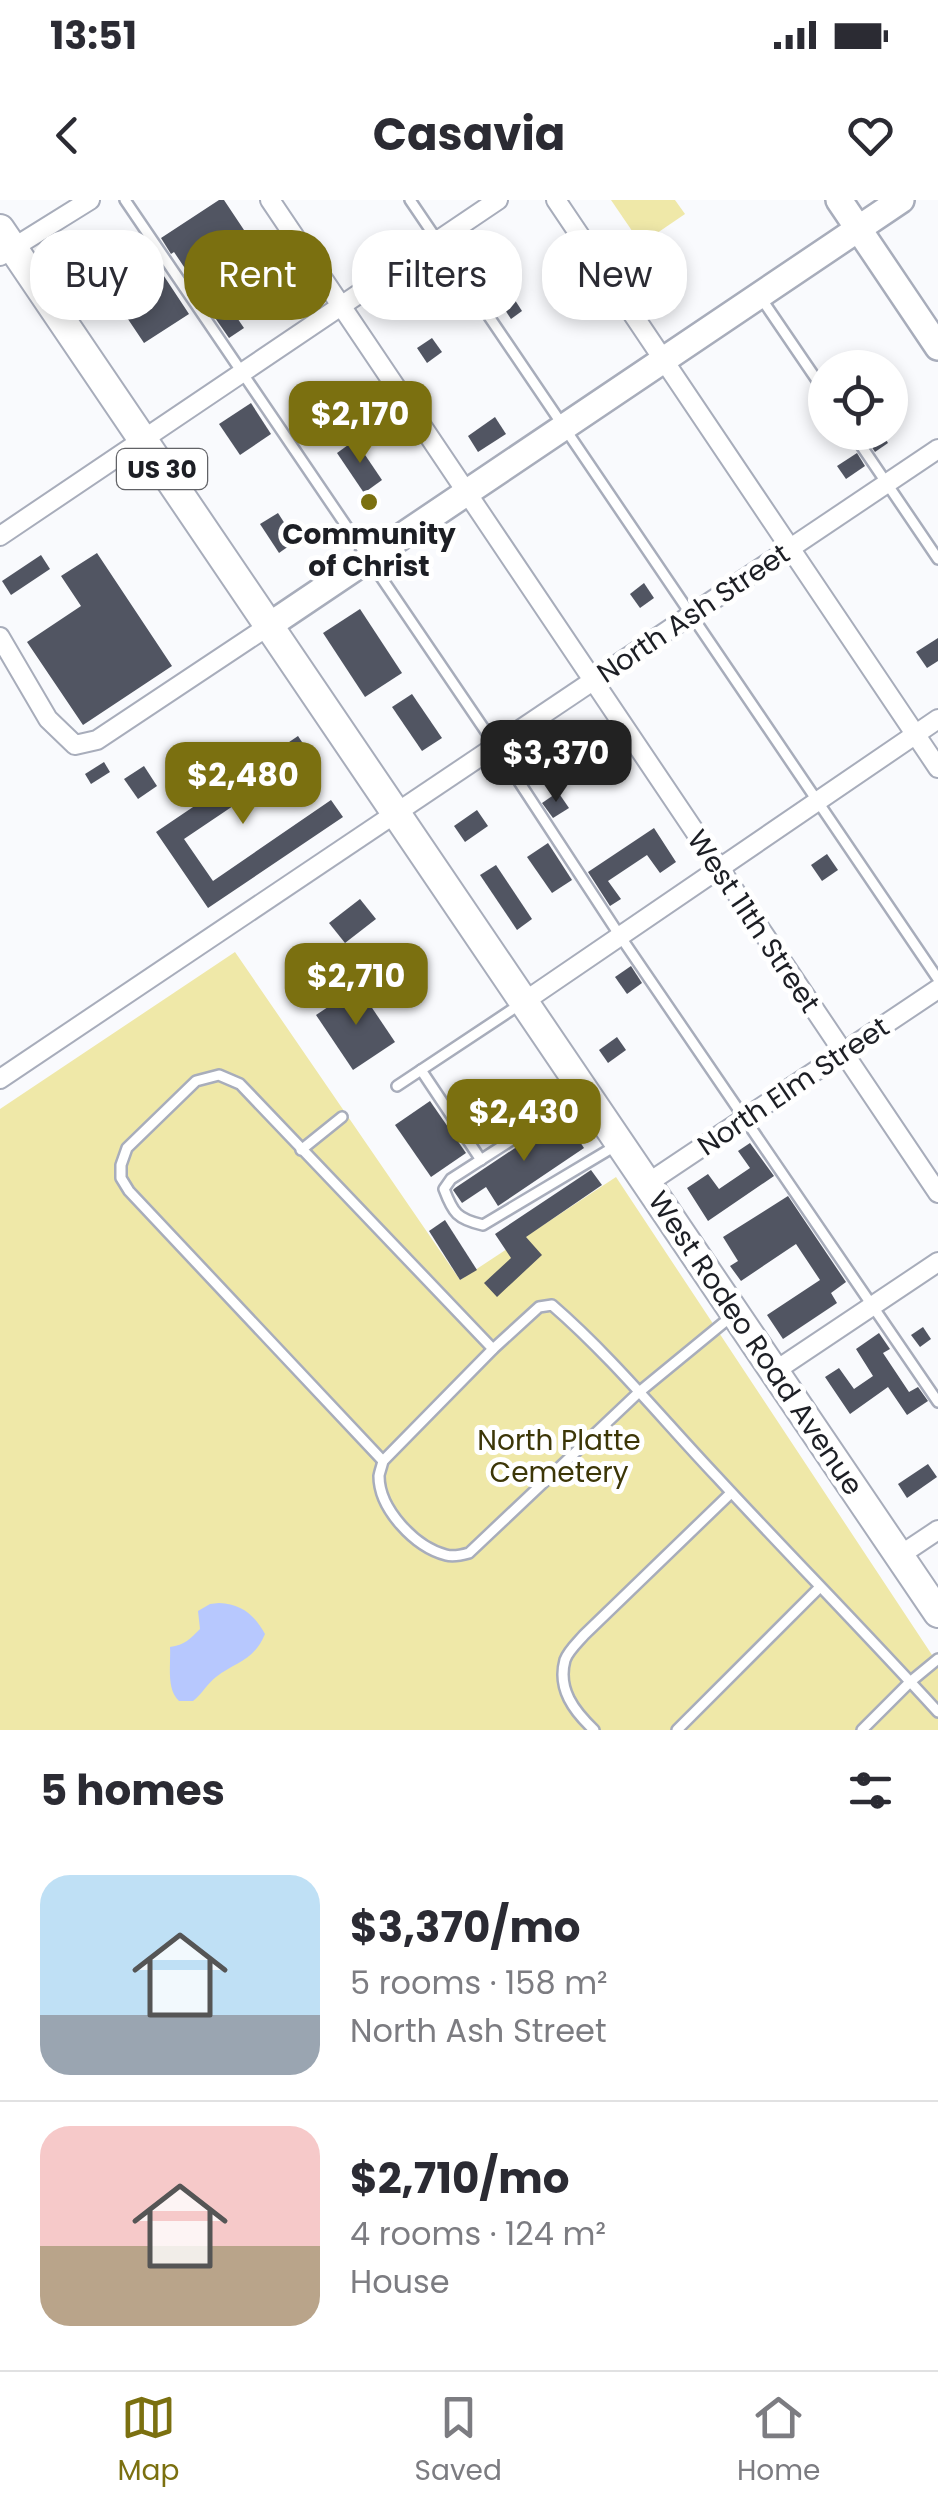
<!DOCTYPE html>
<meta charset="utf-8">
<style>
:root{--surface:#fff;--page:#f2f2f3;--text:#2b2b33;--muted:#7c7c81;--line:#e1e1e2;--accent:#7b7010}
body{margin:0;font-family:Poppins,sans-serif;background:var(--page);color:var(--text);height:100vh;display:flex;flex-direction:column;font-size:38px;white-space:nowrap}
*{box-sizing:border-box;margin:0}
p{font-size:32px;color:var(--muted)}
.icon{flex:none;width:55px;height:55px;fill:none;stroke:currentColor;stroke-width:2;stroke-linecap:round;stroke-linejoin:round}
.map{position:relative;height:1530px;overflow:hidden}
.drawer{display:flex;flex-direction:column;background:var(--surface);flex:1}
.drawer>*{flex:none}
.banner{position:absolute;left:30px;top:30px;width:880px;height:90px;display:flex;gap:20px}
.buttons{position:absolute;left:808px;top:150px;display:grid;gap:20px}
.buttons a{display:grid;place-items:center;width:100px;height:100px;border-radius:50%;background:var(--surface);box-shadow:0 5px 15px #0003;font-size:50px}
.price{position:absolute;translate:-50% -85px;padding:0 22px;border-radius:20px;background:var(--accent);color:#fff;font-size:32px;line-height:65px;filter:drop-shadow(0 2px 5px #0008)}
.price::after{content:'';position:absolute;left:50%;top:60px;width:30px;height:22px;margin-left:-15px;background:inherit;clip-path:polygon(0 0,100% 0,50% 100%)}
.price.current{background:#222;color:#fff}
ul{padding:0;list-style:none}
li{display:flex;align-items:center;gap:30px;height:250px;padding:0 40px}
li+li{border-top:2px solid var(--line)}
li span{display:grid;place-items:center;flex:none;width:280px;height:200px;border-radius:30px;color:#555}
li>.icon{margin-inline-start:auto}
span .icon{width:120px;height:120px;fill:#fffc;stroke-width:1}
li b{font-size:42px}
h2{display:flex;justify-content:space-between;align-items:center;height:120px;padding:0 40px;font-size:42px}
.tag{padding:0 35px;border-radius:40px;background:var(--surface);box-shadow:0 5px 15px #0003;font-size:35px;line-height:90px}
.tag.current{background:var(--accent);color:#fff}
.status{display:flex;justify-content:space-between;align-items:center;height:70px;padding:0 50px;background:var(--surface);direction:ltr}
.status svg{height:28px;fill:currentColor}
header{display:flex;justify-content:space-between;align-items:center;height:130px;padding:0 40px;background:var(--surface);font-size:45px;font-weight:700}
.menu{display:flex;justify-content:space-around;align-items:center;height:140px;border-top:2px solid var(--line);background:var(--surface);font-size:28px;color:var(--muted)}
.menu a{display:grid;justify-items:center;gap:5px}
.menu .current{color:var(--accent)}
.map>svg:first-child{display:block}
.green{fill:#efe8a8}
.water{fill:#b7c8fe}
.building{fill:#515562}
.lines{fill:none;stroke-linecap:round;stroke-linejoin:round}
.lane-casing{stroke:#a8adbb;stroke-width:14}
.street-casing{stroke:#a8adbb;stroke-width:22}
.secondary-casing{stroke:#a8adbb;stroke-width:30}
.primary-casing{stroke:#a8adbb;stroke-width:32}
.lane{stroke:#fff;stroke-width:9}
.street{stroke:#fff;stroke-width:18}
.secondary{stroke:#fff;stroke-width:25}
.primary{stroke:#fff;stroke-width:28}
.poi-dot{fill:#7b7010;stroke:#fff;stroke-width:4}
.labels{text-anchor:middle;stroke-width:10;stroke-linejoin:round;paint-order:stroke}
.shield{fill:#fff;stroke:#616266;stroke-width:2.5}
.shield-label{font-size:25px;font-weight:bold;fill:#1d1f25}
.poi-label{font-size:28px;font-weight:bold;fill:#1d1f25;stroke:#fff}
.street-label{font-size:28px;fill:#1d1f25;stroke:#fff}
.park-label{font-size:28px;fill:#3c3607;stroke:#fff}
</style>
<div class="status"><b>13:51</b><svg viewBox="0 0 49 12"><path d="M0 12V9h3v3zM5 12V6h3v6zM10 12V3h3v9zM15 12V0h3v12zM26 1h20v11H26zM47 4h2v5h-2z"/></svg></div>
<header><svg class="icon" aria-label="back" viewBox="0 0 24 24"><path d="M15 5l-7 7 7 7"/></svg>Casavia<svg class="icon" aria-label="heart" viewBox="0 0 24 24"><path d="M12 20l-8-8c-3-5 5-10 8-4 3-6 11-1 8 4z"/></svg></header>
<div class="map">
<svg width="938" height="1530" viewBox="0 0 938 1530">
<rect width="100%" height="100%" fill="#f9fafd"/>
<g class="green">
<path d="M611 0H675L685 14 641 44Z"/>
<path d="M235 752 460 1080 616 977 938 1464V1530H0V909Z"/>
</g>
<path class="water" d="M219 1403C241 1404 254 1414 265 1434 254 1461 235 1462 216 1477 207 1484 202 1494 193 1501H179C166 1489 171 1465 170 1447 185 1445 190 1439 200 1429L198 1411 210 1404Z"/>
<g class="building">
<path d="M219 0H224L262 57 216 87 244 128 229 138 211 112 213 110 174 52 171 54 161 38Z"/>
<path d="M140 40 158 63 156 64 189 114 144 143 95 70Z"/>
<path d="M506 86 522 111 511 119 494 93Z"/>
<path d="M432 138 442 152 427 163 417 148Z"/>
<path d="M251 203 271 234 240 255 219 224Z"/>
<path d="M495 217 506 234 478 252 468 236Z"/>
<path d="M862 232H881L888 243 875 252Z"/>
<path d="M355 240 382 280 364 293 337 253Z"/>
<path d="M857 253 865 266 846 279 837 266Z"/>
<path d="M278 313 296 341 279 353 260 324Z"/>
<path d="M97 353 172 466 83 525 27 442 81 406 61 376Z"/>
<path d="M41 355 50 369 11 395 2 381Z"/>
<path d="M644 383 654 398 640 408 630 394Z"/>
<path d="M360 409 402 473 365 497 323 433Z"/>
<path d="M938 438V461L927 468 916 452Z"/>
<path d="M412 494 442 538 422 551 392 507Z"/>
<path d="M298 536 310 554 184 639 213 681 331 600 343 617 208 708 156 632Z"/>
<path d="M104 562 110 572 91 584 85 574Z"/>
<path d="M144 566 157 586 138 599 124 579Z"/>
<path d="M558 592 569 608 553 618 542 603Z"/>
<path d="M477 610 488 626 465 642 454 626Z"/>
<path d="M654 628 676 662 660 673 647 655 608 681 621 699 610 706 588 672Z"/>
<path d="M548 643 572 680 552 693 527 657Z"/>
<path d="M827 654 838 670 822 681 811 665Z"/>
<path d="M496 665 532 719 517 730 480 675Z"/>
<path d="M360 699 376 719 345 743 329 723Z"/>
<path d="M631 766 642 783 627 794 615 777Z"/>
<path d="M358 787 395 842 353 870 316 815Z"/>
<path d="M617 837 626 850 608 863 599 850Z"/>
<path d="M517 889 531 910 480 944 466 923Z"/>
<path d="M430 901 466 953 431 977 395 925Z"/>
<path d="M563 916 584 948 498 1006 486 987 462 1003 453 990 455 988Z"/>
<path d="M750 943 774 976 708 1021 687 988 708 974 719 989 750 968 738 951Z"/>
<path d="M591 970 602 985 526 1037 542 1055 497 1097 484 1083 511 1058 495 1034Z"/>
<path d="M788 996 846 1082 831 1093 837 1103 783 1139 767 1115 820 1080 796 1044 741 1081 730 1066 738 1061 723 1037Z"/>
<path d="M445 1020 477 1070 460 1080 429 1031Z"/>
<path d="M923 1127 931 1139 920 1147 911 1135Z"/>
<path d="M879 1133 890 1149 883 1153 909 1192 918 1187 928 1201 907 1215 888 1187 850 1214 825 1177 839 1168 854 1189 873 1176 856 1149Z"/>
<path d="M928 1264 937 1277 907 1298 898 1284Z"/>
</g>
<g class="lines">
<defs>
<g id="lane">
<path d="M125 0 495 545 620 736 938 1202"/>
<path d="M410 0 938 779"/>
<path d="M761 98 825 192"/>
<path d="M852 232 938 359"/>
<path d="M421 870 481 960"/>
<path d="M397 886 519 805"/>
<path d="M580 896 451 979 444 989C453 1013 457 1019 483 1025L617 945"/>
<path d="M301 950 342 917"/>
<path d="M733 1115 638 1193 469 1353C462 1355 453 1357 446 1355 415 1347 379 1309 379 1276 379 1274 383 1262 383 1261L493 1149 539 1107 552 1105C612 1157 663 1220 717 1277 790 1356 866 1433 938 1512"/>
<path d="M383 1261 129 991 121 978V965L127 948 196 881 219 875 240 884 493 1149"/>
<path d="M594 1530C574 1511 557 1489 565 1460 568 1451 578 1442 584 1435L731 1293"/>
<path d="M677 1530 819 1388"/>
<path d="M862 1530 910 1482 938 1459"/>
</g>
<g id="street">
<path d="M270 0 938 993"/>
<path d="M556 0 938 568"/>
<path d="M0 56 90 0"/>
<path d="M0 336 498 0"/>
<path d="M0 437 48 519 75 545 97 540 270 425"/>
<path d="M525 801 938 519"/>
<path d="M0 879 938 249"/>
<path d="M648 983 938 789"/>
<path d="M775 1171 938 1062"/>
<path d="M899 1356 938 1330"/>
</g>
<g id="secondary">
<path d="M839 0 938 147"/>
<path d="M270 425 901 0"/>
</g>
<path id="primary" d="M0 29 938 1413"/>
</defs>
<use href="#lane" class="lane-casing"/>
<use href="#street" class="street-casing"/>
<use href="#secondary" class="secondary-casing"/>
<use href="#primary" class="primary-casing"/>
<use href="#lane" class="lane"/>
<use href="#street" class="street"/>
<use href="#secondary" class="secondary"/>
<use href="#primary" class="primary"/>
</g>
<circle class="poi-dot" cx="369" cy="302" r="10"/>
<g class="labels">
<rect class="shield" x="117" y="249" width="90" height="40" rx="8"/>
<g class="shield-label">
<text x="162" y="278">US 30</text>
</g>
<g class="poi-label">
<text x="369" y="344">Community<tspan x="369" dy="32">of Christ</tspan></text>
</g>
<g class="street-label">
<text transform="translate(693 413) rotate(-34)" y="10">North Ash Street</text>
<text transform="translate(754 721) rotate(56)" y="10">West 11th Street</text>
<text transform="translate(793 886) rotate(-34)" y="10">North Elm Street</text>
<text transform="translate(756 1143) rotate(56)" y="10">West Rodeo Road Avenue</text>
</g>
<g class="park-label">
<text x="559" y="1250">North Platte<tspan x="559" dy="32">Cemetery</tspan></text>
</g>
</g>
</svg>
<div class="buttons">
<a><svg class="icon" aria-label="locate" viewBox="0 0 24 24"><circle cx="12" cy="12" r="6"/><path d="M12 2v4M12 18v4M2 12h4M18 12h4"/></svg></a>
</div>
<b class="price" style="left:360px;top:266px">$2,170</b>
<b class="price current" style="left:556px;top:605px">$3,370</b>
<b class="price" style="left:243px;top:627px">$2,480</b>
<b class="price" style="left:356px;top:828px">$2,710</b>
<b class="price" style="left:524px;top:964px">$2,430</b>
<div class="banner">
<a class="tag">Buy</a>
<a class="tag current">Rent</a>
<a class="tag">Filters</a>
<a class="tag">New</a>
</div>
</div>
<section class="drawer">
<h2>5 homes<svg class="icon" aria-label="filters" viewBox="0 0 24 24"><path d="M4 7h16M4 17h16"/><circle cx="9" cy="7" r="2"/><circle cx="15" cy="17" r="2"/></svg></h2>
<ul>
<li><span style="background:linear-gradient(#bfe0f5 70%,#9aa5b1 0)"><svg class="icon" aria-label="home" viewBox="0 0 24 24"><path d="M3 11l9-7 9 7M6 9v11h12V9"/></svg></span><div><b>$3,370/mo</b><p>5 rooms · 158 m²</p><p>North Ash Street</p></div></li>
<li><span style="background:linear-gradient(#f6c9c9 60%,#b9a48a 0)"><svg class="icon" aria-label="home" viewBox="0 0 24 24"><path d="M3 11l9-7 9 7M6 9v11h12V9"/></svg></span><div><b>$2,710/mo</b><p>4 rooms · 124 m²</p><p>House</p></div></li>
</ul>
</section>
<nav class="menu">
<a class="current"><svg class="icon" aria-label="map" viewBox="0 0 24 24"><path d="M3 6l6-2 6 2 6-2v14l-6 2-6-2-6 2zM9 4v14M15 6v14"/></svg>Map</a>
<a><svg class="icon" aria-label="saved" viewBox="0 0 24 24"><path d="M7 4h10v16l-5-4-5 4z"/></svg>Saved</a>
<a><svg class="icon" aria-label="home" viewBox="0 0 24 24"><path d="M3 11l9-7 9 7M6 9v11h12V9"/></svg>Home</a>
</nav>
